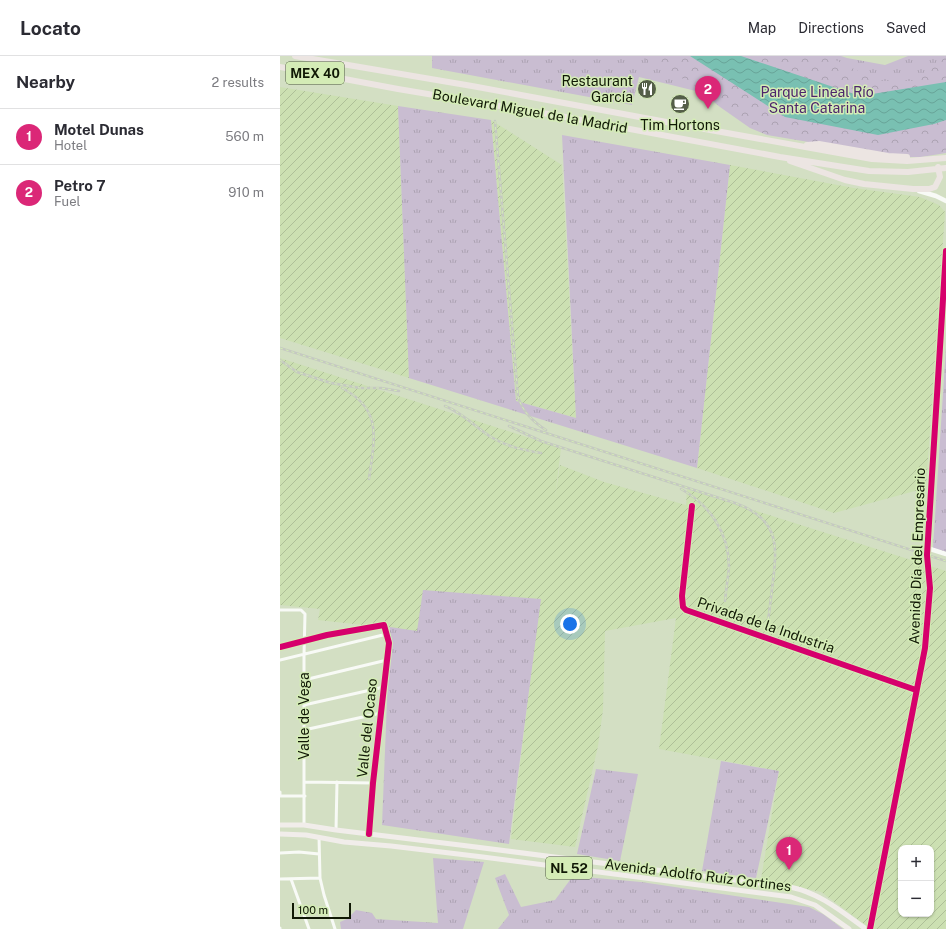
<!DOCTYPE html>
<meta charset="utf-8">
<style>
:root{--surface:#fff;--page:#f2f2f3;--text:#2b2b33;--muted:#7c7c81;--line:#e1e1e2;--accent:#db2777}
body{margin:0;font-family:"Public Sans",sans-serif;background:var(--page);color:var(--text)}
.controls{position:absolute;right:12px;bottom:12px;display:grid;overflow:hidden;border-radius:8px;box-shadow:0 1px 3px #0004}
.controls button{width:36px;height:36px;display:grid;place-items:center;padding:0;border:0;border-bottom:1px solid var(--line);background:var(--surface);color:var(--text);font:20px sans-serif}
.scale{position:absolute;left:12px;bottom:10px;width:59px;box-sizing:border-box;padding-left:4px;border:2px solid #101805;border-top:0;font-size:11px;line-height:14px;white-space:nowrap;color:#101805;-webkit-text-stroke:3px #d4ecb6;paint-order:stroke}
.you{position:absolute;left:290px;top:568px;width:14px;height:14px;margin:-10px;border:3px solid #fff;border-radius:50%;background:#1a73e8;box-shadow:0 0 0 6px #1a73e833}
.badge{display:grid;place-items:center;width:26px;height:26px;border-radius:50%;background:var(--accent);color:#fff;font-size:13px;font-weight:700}
.pin{position:absolute;translate:-50% -33px;filter:drop-shadow(0 1px 2px #0008)}
.pin::after{content:'';position:absolute;top:21px;width:14px;height:12px;background:inherit;clip-path:polygon(0 0,100% 0,50% 100%)}
.list{margin:0;padding:0;list-style:none}
h2{display:flex;justify-content:space-between;align-items:center;height:52px;margin:0;padding:0 16px;font-size:17px}
h2 small{font-size:13px;font-weight:400;color:var(--muted)}
.list li{display:grid;grid-template-columns:26px 1fr auto;gap:12px;align-items:center;box-sizing:border-box;height:56px;padding:0 16px;border-top:1px solid var(--line)}
.list b{display:block;font-size:15px;white-space:nowrap}
.list p{margin:0;font-size:13px;white-space:nowrap;color:var(--muted)}
.list em{font-size:13px;font-style:normal;color:var(--muted)}
.map{position:relative;flex:none;width:666px;height:873px;overflow:hidden}
header{display:flex;align-items:center;gap:24px;box-sizing:border-box;height:56px;padding:0 20px;background:var(--surface);border-bottom:1px solid var(--line)}
header strong{font-size:19px}
nav{display:flex;gap:22px;margin-inline-start:auto;font-size:14px}
main{display:flex}
aside{flex:1;background:var(--surface)}
.map>svg:first-child{display:block}
.industrial{fill:url(#industrial-furrows);fill-rule:evenodd}
.grass{fill:url(#grass-tufts)}
.park{fill:url(#park-crowns)}
.water{fill:url(#water-waves)}
.lines{fill:none;stroke-linecap:round;stroke-linejoin:round}
.street{stroke:#f8faf6;stroke-width:3}
.secondary{stroke:#f8faf6;stroke-width:4.5}
.primary{stroke:#f1edea;stroke-width:5}
.highway{stroke:#ece5e2;stroke-width:6}
.rail-casing{stroke:#c5c9c1;stroke-width:2.5}
.rail{stroke:#d4ecb6;stroke-width:1;stroke-dasharray:3;stroke-linecap:butt}
.cycleway-casing{stroke:#d4ecb6;stroke-width:8}
.cycleway{stroke:#d6006c;stroke-width:6}
.labels{text-anchor:middle;dominant-baseline:central;stroke-width:3;stroke-linejoin:round;paint-order:stroke}
.shield{fill:#d4ecb6;stroke:#4b583a;stroke-width:1}
.shield-label{font-size:13px;font-weight:bold;fill:#101805}
.poi-label{font-size:14px;fill:#101805;stroke:#d4ecb6;text-anchor:end}
.park-label{font-size:14px;fill:#4d246b;stroke:#d4ecb6}
.street-label{font-size:14px;fill:#101805;stroke:#d4ecb6}
</style>
<header>
<strong>Locato</strong>
<nav><a>Map</a><a>Directions</a><a>Saved</a></nav>
</header>
<main>
<aside>
<h2>Nearby<small>2 results</small></h2>
<ul class="list">
<li><span class="badge">1</span><div><b>Motel Dunas</b><p>Hotel</p></div><em>560 m</em></li>
<li><span class="badge">2</span><div><b>Petro 7</b><p>Fuel</p></div><em>910 m</em></li>
</ul>
</aside>
<div class="map">
<svg width="666" height="873" viewBox="0 0 666 873">
<defs>
<pattern id="industrial-furrows" width="10" height="10" patternUnits="userSpaceOnUse"><rect width="10" height="10" fill="#cce0b2"/><path d="M-1 1l2-2M0 10L10 0M9 11l2-2" fill="none" stroke="#aebf98"/></pattern>
<pattern id="grass-tufts" width="24" height="20" patternUnits="userSpaceOnUse"><rect width="24" height="20" fill="#c9bdd1"/><path d="M3 7l-1-3M5 7V3M7 7l1-3M15 17l-1-3M17 17v-4M19 17l1-3" fill="none" stroke="#aca2b2"/></pattern>
<pattern id="park-crowns" width="20" height="18" patternUnits="userSpaceOnUse"><rect width="20" height="18" fill="#c9bdd1"/><path d="M2 6a3 3 0 1 1 6 0M12 15a3 3 0 1 1 6 0" fill="none" stroke="#aca2b2"/></pattern>
<pattern id="water-waves" width="16" height="10" patternUnits="userSpaceOnUse"><rect width="16" height="10" fill="#79c0b2"/><path d="M0 5q4-4 8 0t8 0" fill="none" stroke="#68a498"/></pattern>
</defs>
<rect width="100%" height="100%" fill="#d3dfc3"/>
<path class="industrial" d="M0 31 118 50 129 322 0 282Z
M211 64 282 109 296 362 236 345Z
M450 109 574 132 640 141 659 149 665 156 646 432 554 457 417 412Z
M0 302 281 392 275 442 280 409 324 426 406 449 407 433 666 515V873H591L541 836 481 823 499 715 379 693 396 562 325 575 323 654 318 690 295 791 231 783 260 543 137 575 38 564 40 553 0 549ZM621 792H651V858H621Z"/>
<path class="grass" d="M152 0H405L436 40 359 21 352 49 152 12Z
M454 0H561L567 2 605 9 628 0H666V26L580 40Z
M118 50 211 64 236 345 296 362 282 79 450 109 417 412 129 322Z
M666 291V496L653 492Z
M143 534 261 543 229 788 102 769 110 571 137 575Z
M441 705 499 715 476 822 422 815Z
M316 713 358 718 340 805 297 798Z
M153 802 204 806 183 873H61L60 866 67 863 76 854 92 857 96 863 158 867Z
M225 818 241 851 275 844 293 820 361 826 529 851 543 858 563 873H218L229 859 215 822Z"/>
<path class="park" d="M357 0H547L599 25H633L654 11 666 0V97L641 101H618L487 79 470 72 440 51 415 30 385 12Z"/>
<path class="water" d="M410 0H461L580 40 666 26V64L654 68 598 79 505 61Z"/>
<g class="lines">
<path class="street" d="M412 450 402 540 403 551 406 554 636 634
M0 554H21L25 558 24 599V769
M0 591 47 579 104 569 109 587 93 727 89 778
M0 604 107 578
M24 624 107 604
M24 649 104 631
M24 674 101 657
M24 726 93 727
M0 736V740H25
M56 774 57 726
M39 781 40 822 44 839 55 873
M0 797 19 796 39 798
M0 823 40 822
M11 823 29 873
M0 872V873"/>
<path class="secondary" d="M639 135 656 140 666 145
M647 492 666 498
M590 873 645 592 650 532 647 499 666 195"/>
<path class="primary" d="M0 769H24L56 774 180 789 510 831C540 837 562 856 586 873
M0 778 26 779 64 786 111 790 203 801 511 841 535 849 569 873"/>
<path class="highway" d="M15 0 192 30 408 70 592 103 627 105 666 102
M0 11 118 33 280 60 500 101 589 115 628 116 666 112
M527 89 539 88 608 100 627 101
M510 105 565 124 584 128 633 133H649L655 131 660 121 658 111"/>
<g class="rail-casing">
<path id="rail" d="M215 65 238 341C243 356 253 366 266 374
M0 292 666 505
M0 304 17 316 51 327 80 332H101L119 335
M62 332C104 354 94 384 89 423
M165 350C183 357 195 371 211 381 227 391 244 394 261 397
M229 370 261 385 455 447C497 462 498 486 493 525 491 541 489 558 487 574
M401 433C430 449 449 477 449 511 448 522 446 534 445 545"/>
</g>
<use href="#rail" class="rail"/>
<g class="cycleway-casing">
<path id="cycleway" d="M412 450 402 540 403 551 406 554 636 634
M0 591 47 579 104 569 109 587 93 727 89 778
M590 873 645 592 650 532 647 499 666 195"/>
</g>
<use href="#cycleway" class="cycleway"/>
</g>
<defs>
<g id="restaurant-disc" transform="scale(1)"><circle r="9.5" fill="#545e48" stroke="#d4ecb6"/><path d="M-5-6h1v4h1v-4h1v4h1v-4h1v5L-1.5 .5V6h-2V.5L-5-1ZM5-6V6H3V1.5H1.5Q1.5-4 5-6Z" fill="#fff"/></g>
<g id="cafe-disc" transform="scale(1)"><circle r="9.5" fill="#545e48" stroke="#d4ecb6"/><path d="M-5.5-4.5H6V0H3Q3 3.5 0 3.5H-2.5Q-5.5 3.5-5.5 0ZM3-3.2v2h1.7v-2ZM-6 4.5H4V6H-6Z" fill="#fff"/></g>
</defs>
<g fill-rule="evenodd">
<use href="#restaurant-disc" x="367" y="33"/>
<use href="#cafe-disc" x="400" y="48"/>
</g>
<g class="labels">
<g class="shield">
<rect x="6" y="6" width="58" height="22" rx="3"/>
<rect x="266" y="801" width="46" height="22" rx="3"/>
</g>
<g class="shield-label">
<text x="35" y="17">MEX 40</text>
<text x="289" y="812">NL 52</text>
</g>
<g class="poi-label">
<text x="353" y="25">Restaurant<tspan x="353" dy="16">García</tspan></text>
<text x="400" y="69" text-anchor="middle">Tim Hortons</text>
</g>
<g class="park-label">
<text x="537" y="36">Parque Lineal Río<tspan x="537" dy="16">Santa Catarina</tspan></text>
</g>
<g class="street-label">
<text transform="translate(250 55) rotate(10)">Boulevard Miguel de la Madrid</text>
<text transform="translate(637 500) rotate(-88)">Avenida Día del Empresario</text>
<text transform="translate(486 569) rotate(19)">Privada de la Industria</text>
<text transform="translate(24 660) rotate(-90)">Valle de Vega</text>
<text transform="translate(87 672) rotate(-84)">Valle del Ocaso</text>
<text transform="translate(418 819) rotate(7)">Avenida Adolfo Ruíz Cortines</text>
</g>
</g>
</svg>
<div class="controls">
<button>+</button>
<button>−</button>
</div>
<div class="scale">100 m</div>
<div class="you"></div>
<div class="pin badge" style="left:509px;top:814px">1</div>
<div class="pin badge" style="left:428px;top:53px">2</div>
</div>
</main>
